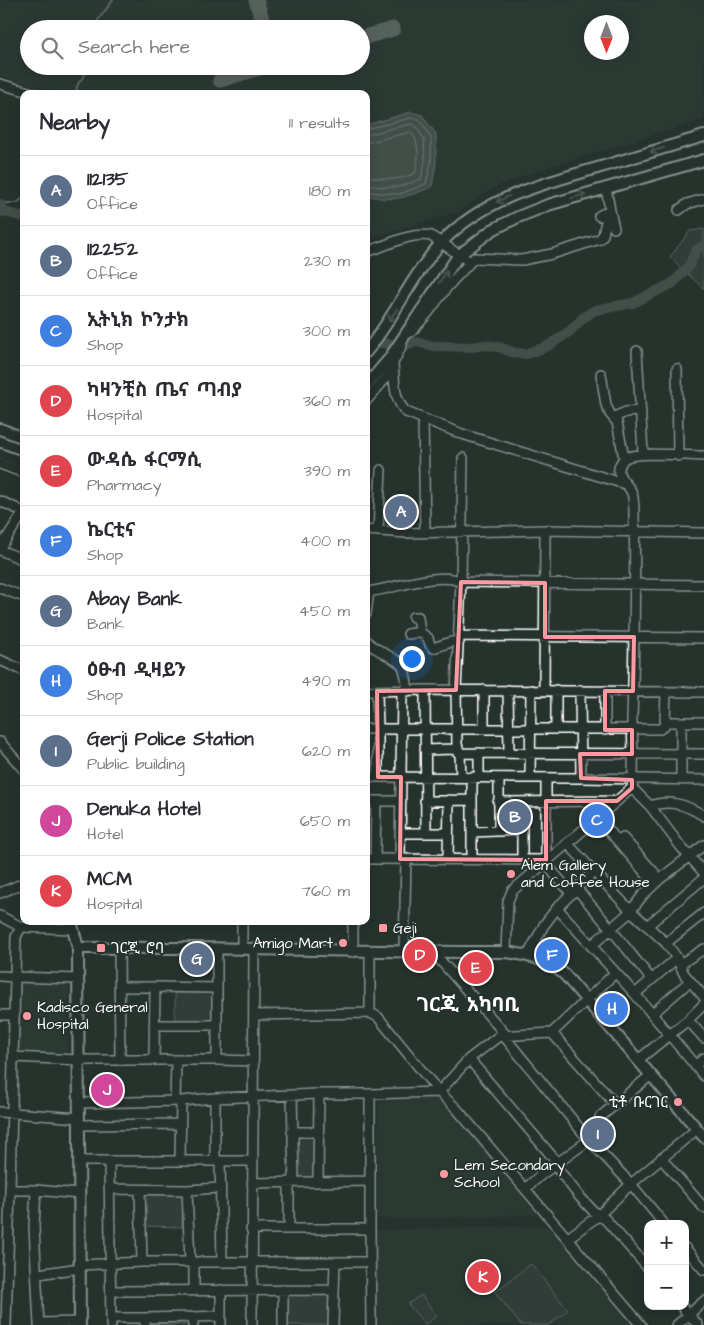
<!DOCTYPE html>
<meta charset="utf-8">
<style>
:root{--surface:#fff;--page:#f2f2f3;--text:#2b2b33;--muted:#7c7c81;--line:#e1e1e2;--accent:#8a5d65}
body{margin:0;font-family:"Architects Daughter","Noto Sans Ethiopic",sans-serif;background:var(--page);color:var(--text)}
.controls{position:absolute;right:15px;bottom:15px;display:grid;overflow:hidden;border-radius:10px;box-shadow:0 2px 12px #0003}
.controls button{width:45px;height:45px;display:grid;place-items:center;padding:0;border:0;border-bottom:1px solid var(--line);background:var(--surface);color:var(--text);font:25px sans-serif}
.compass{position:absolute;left:584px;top:15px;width:45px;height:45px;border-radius:50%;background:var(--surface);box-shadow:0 2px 12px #0003;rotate:180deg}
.you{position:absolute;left:411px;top:658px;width:18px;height:18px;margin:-12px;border:4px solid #fff;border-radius:50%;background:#1a73e8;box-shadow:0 0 0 8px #1a73e833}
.badge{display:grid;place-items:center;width:32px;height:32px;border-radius:50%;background:var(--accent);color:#fff;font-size:16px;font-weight:700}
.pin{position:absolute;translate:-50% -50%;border:2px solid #fff;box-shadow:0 1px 5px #0006}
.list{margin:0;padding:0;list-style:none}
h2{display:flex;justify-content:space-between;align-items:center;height:65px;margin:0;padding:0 20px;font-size:21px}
h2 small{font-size:16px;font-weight:400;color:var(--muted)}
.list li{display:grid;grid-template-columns:32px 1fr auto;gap:15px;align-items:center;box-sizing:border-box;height:70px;padding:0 20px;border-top:1px solid var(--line)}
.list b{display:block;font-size:19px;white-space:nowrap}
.list p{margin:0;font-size:16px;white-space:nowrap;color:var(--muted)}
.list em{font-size:16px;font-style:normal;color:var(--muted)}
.icon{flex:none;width:28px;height:28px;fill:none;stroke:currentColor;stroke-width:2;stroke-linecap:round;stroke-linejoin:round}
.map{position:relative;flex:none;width:704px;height:1325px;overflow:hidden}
.search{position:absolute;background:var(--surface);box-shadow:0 2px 12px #0003;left:20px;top:20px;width:350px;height:55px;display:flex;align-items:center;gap:12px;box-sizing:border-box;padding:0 18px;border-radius:28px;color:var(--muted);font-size:19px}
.panel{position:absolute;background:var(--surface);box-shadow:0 2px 12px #0003;left:20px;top:90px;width:350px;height:835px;border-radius:10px}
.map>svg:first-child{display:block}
.built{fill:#333f3a;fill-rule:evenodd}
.green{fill:#3e4944;stroke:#9ea4a2}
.water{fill:#67706c;stroke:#a4a9a7}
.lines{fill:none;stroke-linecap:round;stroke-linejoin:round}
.shore{stroke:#c2c6c4;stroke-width:1}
.stream{stroke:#a4a9a7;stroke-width:2}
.river{stroke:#67706c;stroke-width:10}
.taxiway{stroke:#929996;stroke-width:15}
.minor-casing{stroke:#fff;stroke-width:12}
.major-casing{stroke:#fff;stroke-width:14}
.minor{stroke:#26332d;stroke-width:9}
.major{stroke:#26332d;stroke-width:10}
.oneway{stroke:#727a76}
.marked{fill:none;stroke:#ff9aa2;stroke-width:4;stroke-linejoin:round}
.poi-dot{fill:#ff9aa2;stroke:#26332d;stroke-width:2}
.labels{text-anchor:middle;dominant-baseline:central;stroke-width:4;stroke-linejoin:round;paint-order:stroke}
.poi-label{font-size:15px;fill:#fff;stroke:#26332d;text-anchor:start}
.district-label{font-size:20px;font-weight:bold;fill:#fff;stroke:#26332d}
</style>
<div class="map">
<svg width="704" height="1325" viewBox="0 0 704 1325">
<rect width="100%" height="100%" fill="#26332d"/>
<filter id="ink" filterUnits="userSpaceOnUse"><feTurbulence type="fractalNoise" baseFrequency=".02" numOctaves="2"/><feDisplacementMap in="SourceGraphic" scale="10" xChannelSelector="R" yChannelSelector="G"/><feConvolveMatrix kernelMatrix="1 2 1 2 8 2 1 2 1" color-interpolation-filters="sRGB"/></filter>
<g filter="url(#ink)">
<path class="built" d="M0 0H704V119L545 168 497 186 457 212 366 239V94H66L0 76ZM592 22H622V52H592ZM29 29H361V66H29Z
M16 980 69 981 67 1056 15 1055Z
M437 1095 538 1215 377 1219 378 1103Z
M548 1226 632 1325H376L374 1230Z"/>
<path class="green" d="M704 229V289L670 257 690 231Z
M175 993H212V1023H175Z
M314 1133 315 1180 294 1181 293 1134Z
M143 1193 183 1194 182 1227 142 1226Z
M531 1264 568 1310 549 1325H521L495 1292Z
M286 1293H329V1325H286Z
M421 1295 437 1316 425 1324 408 1304Z
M143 1321 188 1322V1325H143Z"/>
<path class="water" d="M411 112 422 115 436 134V163L432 187C406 197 395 203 366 195V125Z"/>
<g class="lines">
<path class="shore" d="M366 129 411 118 419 119 431 137V162L426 184 400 194 379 193 366 191
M366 135 411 124 415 125 424 139 425 162 421 179 399 187H380L366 184
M366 143 411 132C420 143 419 160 415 173 392 183 389 178 366 177"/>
<path class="stream" d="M97 29 98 20 113 0
M75 94 78 84 91 66
M0 203H17L24 197"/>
<path class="river" d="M0 204 4 212 24 217
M366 343 369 341 401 346 417 342 434 346 472 347 484 345 499 347 515 353 526 354 548 346 570 331 583 318 595 310 633 303 673 283 689 266 696 250 704 245"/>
<path class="taxiway" d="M256 0 265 29
M361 38 393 29
M220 80 266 66"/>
<g class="minor-casing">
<path id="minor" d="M0 84 36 94
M679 210 687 204 704 199
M610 211 614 228
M599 216 610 210 606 188
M366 252C387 246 408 232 431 236L470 262
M411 332 428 313 448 286 474 258 522 260 552 254 600 239 603 235 608 212
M637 351 643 453
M393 364C395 381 393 399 406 412L462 434 625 484
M677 369 678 456
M601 374 606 405 610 414 617 422 624 458
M366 401 385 379 402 345
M614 417 626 412 641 411
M423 420 425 531
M0 464 24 473
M0 501 24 512
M366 530 406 533 547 530 704 533
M378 531 381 470
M0 548 24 512
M0 550 24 560
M0 588 24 597
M366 592C391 590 440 570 461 582L704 585
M366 614 369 592
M413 617H418L420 632
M408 634 420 632 428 638 430 645 433 648 451 642H459
M459 636 704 638
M366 640C375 652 398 657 403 667 406 674 407 683 408 691
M0 660 24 671
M403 666 405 660 417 656
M425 690 426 833
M484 690V728
M508 690 509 753
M544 690 545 535
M556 690V729
M580 690 581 778
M366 691 425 690 704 692
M377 691 378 729H660L664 726 665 722 666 692
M665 722H704
M681 722V780
M366 729H378V777
M605 730V691
M0 742 24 770
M425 750 454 749 459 753 704 754
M479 753V777
M366 777 581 778 704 780
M461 777 460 755 457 744 456 690 461 582 463 458
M472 777V859
M499 778V831
M530 778 531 690
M632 788 650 806 681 847 704 873
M366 801H401
M425 801 472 800
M498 802 617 801
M522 802V859
M650 806C670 799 687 805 704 816
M597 817 655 884
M472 832 522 830
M400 833H447
M623 838 660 879
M567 843 630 910 666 943 677 958 684 974 704 997
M366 859 546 860V778
M375 859 376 801
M400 859 402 691
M448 859 449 800
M545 863 571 893
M576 888 611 929 651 979
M0 893 24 883
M557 908 635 994 704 1076
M0 916 21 927 73 929
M647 926 704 878
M666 943 704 913
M591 946 629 913 643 895 660 879 704 845
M119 947 120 1060
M217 948V1060L253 1061
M242 949V921
M370 951V1013L378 1017 439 1092 456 1108 641 1325
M353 952V921
M404 952 406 859
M433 952 506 1035
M506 952 508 901 512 891 632 788C635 767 632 742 632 720 634 652 636 583 634 515 634 508 634 499 632 493 628 483 611 475 623 460 631 450 689 456 704 456
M528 955 544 925 557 908 594 871
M680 964 704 949
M0 976 15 977 16 937 21 927
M120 987H155L154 1059
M155 987 216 988
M635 994 677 958
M652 1014 690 981
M0 1015H13
M254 1015 370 1013
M688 1020 704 1038
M154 1025H216
M552 1033 615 1104
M503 1035 589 1140 631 1184 664 1224
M13 1057 78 1060H217
M469 1059 556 1161 557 1168 579 1196 598 1216 605 1219 648 1268
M638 1060 688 1020 704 1004
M695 1066 704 1058
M370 1094 439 1092 469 1059 499 1036 552 1033 615 973
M292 1095 294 1182
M175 1101 176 1060
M78 1103 181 1101 215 1098
M0 1112 79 1118
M600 1117 651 1075
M79 1125 180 1124
M292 1132H318
M661 1158 704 1208
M180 1160 181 1101
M215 1160V1098L319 1094H370V1229
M79 1161H253
M109 1161 111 1325
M220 1161 222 1262
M318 1182 319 1094
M252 1183 370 1181
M110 1189 187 1190 219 1188
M525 1189 541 1175 589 1140
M10 1190 15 977 77 979
M36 1190 34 1227 39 1325
M140 1190 142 1262
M187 1190 190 1263
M251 1229H370L371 1325
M289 1229V1182
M568 1238 598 1216 631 1184 697 1129
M685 1248 704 1270
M80 1265 142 1262H370
M38 1274 80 1268
M194 1290V1263
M283 1290V1325
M112 1291 334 1290
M681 1306 698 1325
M193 1317 221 1316
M111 1318H145
M39 1323 80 1322
M6 1325 10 1190H36L79 1194
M145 1325V1318L193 1317V1325
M221 1325V1290
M252 1325 254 949
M333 1325 335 1262
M677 1325 704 1301"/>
</g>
<g class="major-casing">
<path id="major" d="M366 352C394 318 412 275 442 242 483 199 539 185 594 169 631 158 667 147 704 136
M366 386 389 359 458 256 492 230 518 217 548 205 704 160
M0 429 24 438
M0 454 24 463
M71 921 78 948 80 1325
M78 948C220 946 363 953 506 952 528 955 546 959 564 974L704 1137"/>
</g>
<use href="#minor" class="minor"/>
<use href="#major" class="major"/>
</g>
<defs><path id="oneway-shaft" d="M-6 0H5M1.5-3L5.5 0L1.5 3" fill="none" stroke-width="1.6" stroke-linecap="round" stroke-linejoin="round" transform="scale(1.25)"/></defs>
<g class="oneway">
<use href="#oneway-shaft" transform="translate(657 150) rotate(163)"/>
<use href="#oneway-shaft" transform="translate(579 196) rotate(-16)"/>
<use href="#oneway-shaft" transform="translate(503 199) rotate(154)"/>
<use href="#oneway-shaft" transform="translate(443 277) rotate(-55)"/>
<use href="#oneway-shaft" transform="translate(393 315) rotate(122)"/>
</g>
</g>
<path d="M0 0H704V1325H0ZM461 582 545 583V637H634L633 691H605V730H632V754H580L581 778 632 780V788L617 801H546V860L400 859 401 777H378L377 691 456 690Z" fill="#26332d" fill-opacity=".55" fill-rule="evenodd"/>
<path class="marked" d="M461 582 545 583V637H634L633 691H605V730H632V754H580L581 778 632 780V788L617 801H546V860L400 859 401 777H378L377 691 456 690Z"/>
<g class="poi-dot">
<circle cx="511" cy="874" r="5"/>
<rect x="378" y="923" width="10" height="10" rx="2.5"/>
<circle cx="343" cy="943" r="5"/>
<rect x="96" y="943" width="10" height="10" rx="2.5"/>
<circle cx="27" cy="1016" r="5"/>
<circle cx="678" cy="1102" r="5"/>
<circle cx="444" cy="1174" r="5"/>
</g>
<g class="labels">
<g class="poi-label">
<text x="521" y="865">Alem Gallery<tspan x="521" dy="17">and Coffee House</tspan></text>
<text x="393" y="928">Geji</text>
<text x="333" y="943" text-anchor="end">Amigo Mart</text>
<text x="111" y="948">ገርጂ ሮባ</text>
<text x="37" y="1007">Kadisco General<tspan x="37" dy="17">Hospital</tspan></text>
<text x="668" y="1102" text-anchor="end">ቲቶ ቡርገር</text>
<text x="454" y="1165">Lem Secondary<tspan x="454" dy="17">School</tspan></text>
</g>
<g class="district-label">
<text x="468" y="1005">ገርጂ አካባቢ</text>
</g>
</g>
</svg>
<div class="controls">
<button>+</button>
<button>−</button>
</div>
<svg class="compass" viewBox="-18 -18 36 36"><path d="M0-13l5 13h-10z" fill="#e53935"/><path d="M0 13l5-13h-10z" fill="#7c7c81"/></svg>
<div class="you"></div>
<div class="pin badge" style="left:401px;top:512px;background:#5c6f8a">A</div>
<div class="pin badge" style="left:515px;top:817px;background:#5c6f8a">B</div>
<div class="pin badge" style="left:597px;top:820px;background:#3f7fe0">C</div>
<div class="pin badge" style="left:420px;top:955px;background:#e0444e">D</div>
<div class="pin badge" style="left:476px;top:968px;background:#e0444e">E</div>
<div class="pin badge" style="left:552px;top:955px;background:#3f7fe0">F</div>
<div class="pin badge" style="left:197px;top:959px;background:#5c6f8a">G</div>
<div class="pin badge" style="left:612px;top:1009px;background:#3f7fe0">H</div>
<div class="pin badge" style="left:598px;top:1134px;background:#5c6f8a">I</div>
<div class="pin badge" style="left:107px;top:1090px;background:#d1479c">J</div>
<div class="pin badge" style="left:483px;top:1277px;background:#e0444e">K</div>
<div class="search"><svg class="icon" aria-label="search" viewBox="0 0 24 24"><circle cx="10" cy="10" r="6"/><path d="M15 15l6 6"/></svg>Search here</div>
<section class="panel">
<h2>Nearby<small>11 results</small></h2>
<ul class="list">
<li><span class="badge" style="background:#5c6f8a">A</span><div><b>112135</b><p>Office</p></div><em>180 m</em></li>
<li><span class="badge" style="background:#5c6f8a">B</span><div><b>112252</b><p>Office</p></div><em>230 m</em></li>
<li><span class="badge" style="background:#3f7fe0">C</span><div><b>ኢትኒክ ኮንታክ</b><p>Shop</p></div><em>300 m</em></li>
<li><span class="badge" style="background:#e0444e">D</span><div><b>ካዛንቺስ ጤና ጣብያ</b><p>Hospital</p></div><em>360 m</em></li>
<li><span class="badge" style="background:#e0444e">E</span><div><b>ውዳሴ ፋርማሲ</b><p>Pharmacy</p></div><em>390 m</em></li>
<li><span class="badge" style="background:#3f7fe0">F</span><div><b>ኬርቲና</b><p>Shop</p></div><em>400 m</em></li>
<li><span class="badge" style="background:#5c6f8a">G</span><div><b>Abay Bank</b><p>Bank</p></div><em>450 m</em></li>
<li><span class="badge" style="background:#3f7fe0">H</span><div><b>ዕፁብ ዲዛይን</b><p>Shop</p></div><em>490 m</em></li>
<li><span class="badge" style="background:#5c6f8a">I</span><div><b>Gerji Police Station</b><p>Public building</p></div><em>620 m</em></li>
<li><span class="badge" style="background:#d1479c">J</span><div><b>Denuka Hotel</b><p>Hotel</p></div><em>650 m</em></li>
<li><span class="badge" style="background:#e0444e">K</span><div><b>MCM</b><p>Hospital</p></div><em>760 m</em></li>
</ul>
</section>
</div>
